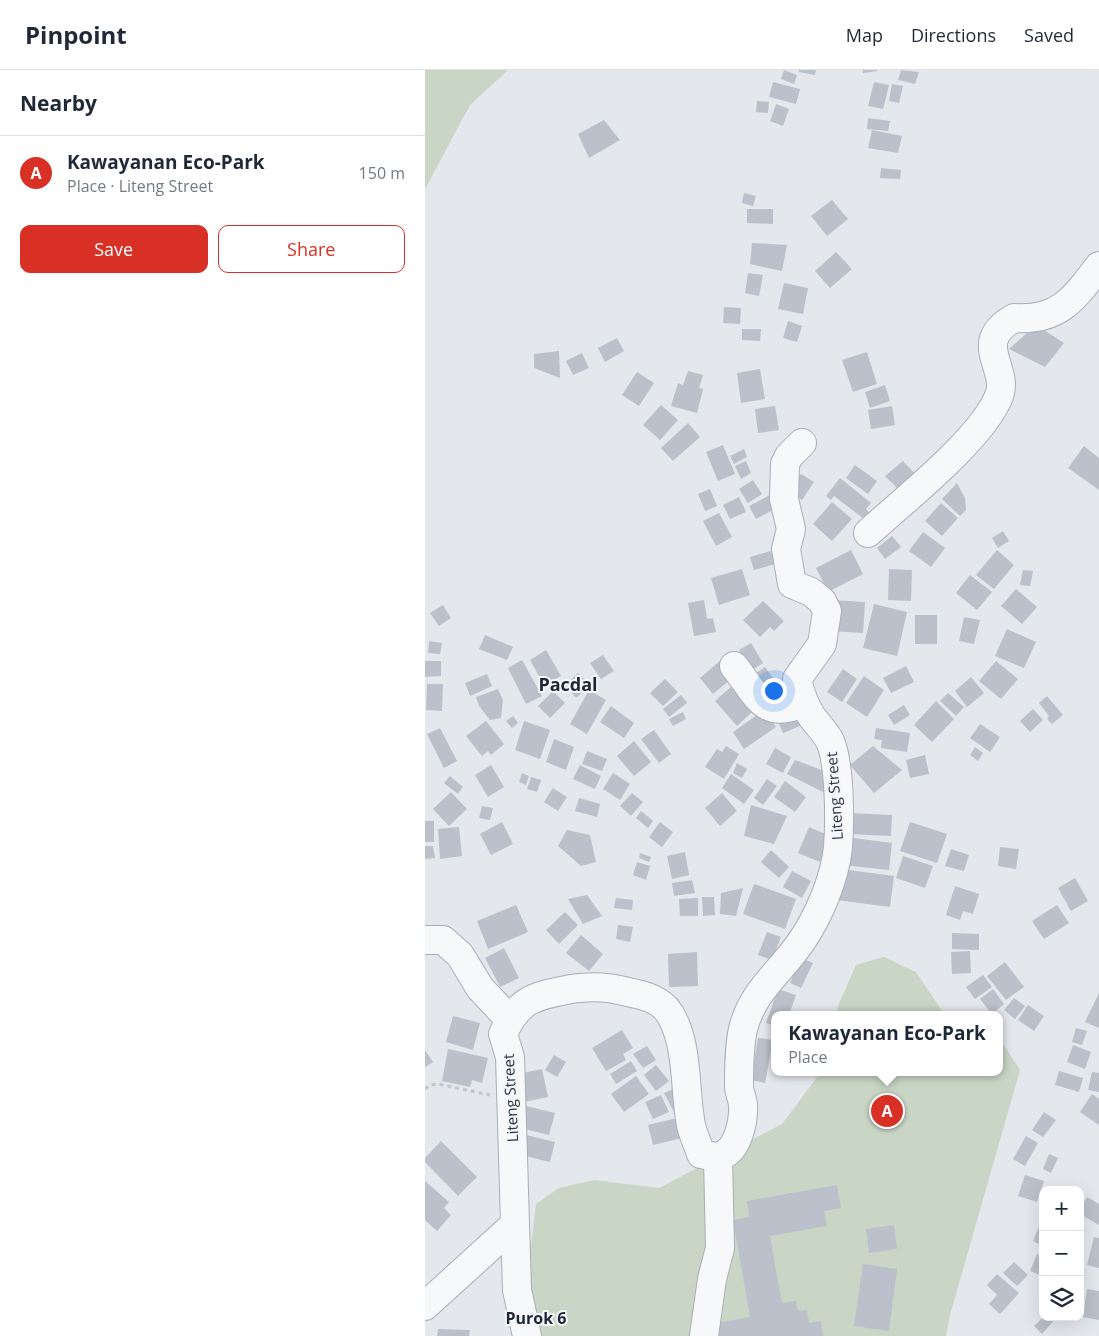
<!DOCTYPE html>
<meta charset="utf-8">
<style>
:root{--surface:#fff;--page:#f6f6f7;--text:#1f2937;--muted:#747a83;--line:#e0e1e3;--accent:#d93025}
body{margin:0;font-family:"Open Sans",sans-serif;background:var(--page);color:var(--text)}
.controls{position:absolute;right:15px;bottom:15px;display:grid;overflow:hidden;border-radius:10px;box-shadow:0 5px 20px #0002}
.controls button{width:45px;height:45px;display:grid;place-items:center;padding:0;border:0;border-bottom:1px solid var(--line);background:var(--surface);color:var(--text);font:25px sans-serif}
.you{position:absolute;left:348px;top:620px;width:18px;height:18px;margin:-12px;border:4px solid #fff;border-radius:50%;background:#1a73e8;box-shadow:0 0 0 8px #1a73e833}
.badge{display:grid;place-items:center;width:32px;height:32px;border-radius:50%;background:var(--accent);color:#fff;font-size:16px;font-weight:700}
.pin{position:absolute;translate:-50% -50%;border:2px solid #fff;box-shadow:0 1px 5px #0006}
.popup{position:absolute;left:346px;top:941px;width:232px;height:65px;box-sizing:border-box;display:grid;place-content:center;border-radius:10px;background:var(--surface);filter:drop-shadow(0 1px 4px #0005);font-size:16px;white-space:nowrap;color:var(--muted)}
.popup b{font-size:19px;color:var(--text)}
.popup::after{content:'';position:absolute;left:50%;top:100%;margin-left:-10px;border:10px solid transparent;border-top-color:var(--surface)}
.list{margin:0;padding:0;list-style:none}
h2{display:flex;justify-content:space-between;align-items:center;height:65px;margin:0;padding:0 20px;font-size:21px}
h2 small{font-size:16px;font-weight:400;color:var(--muted)}
.list li{display:grid;grid-template-columns:32px 1fr auto;gap:15px;align-items:center;box-sizing:border-box;height:75px;padding:0 20px;border-top:1px solid var(--line)}
.list b{display:block;font-size:19px;white-space:nowrap}
.list p{margin:0;font-size:16px;white-space:nowrap;color:var(--muted)}
.list em{font-size:16px;font-style:normal;color:var(--muted)}
.actions{display:flex;gap:10px;padding:15px 20px}
.actions a{flex:1;padding:11px 0;border:1px solid var(--accent);border-radius:10px;text-align:center;font-size:18px;color:var(--accent)}
.actions .main{background:var(--accent);color:#fff}
.icon{flex:none;width:28px;height:28px;fill:none;stroke:currentColor;stroke-width:2;stroke-linecap:round;stroke-linejoin:round}
.map{position:relative;flex:none;width:674px;height:1266px;overflow:hidden}
header{display:flex;align-items:center;gap:30px;box-sizing:border-box;height:70px;padding:0 25px;background:var(--surface);border-bottom:1px solid var(--line)}
header strong{font-size:24px}
nav{display:flex;gap:28px;margin-inline-start:auto;font-size:18px}
main{display:flex}
aside{flex:1;background:var(--surface)}
.map>svg:first-child{display:block}
.green{fill:#c9d6c5}
.building{fill:#bbc0ca}
.lines{fill:none;stroke-linecap:round;stroke-linejoin:round}
.minor-casing{stroke:#a9aeb7;stroke-width:30}
.path{stroke:#c2c5cb;stroke-width:3;stroke-dasharray:4 4;stroke-linecap:butt}
.minor{stroke:#f7f8fa;stroke-width:28}
.labels{text-anchor:middle;dominant-baseline:central;stroke-width:4;stroke-linejoin:round;paint-order:stroke}
.street-label{font-size:15px;fill:#2b3445;stroke:#f4f6f9}
.neighbourhood-label{font-size:16px;font-weight:bold;fill:#1d2536;stroke:#f4f6f9}
.quarter-label{font-size:18px;font-weight:bold;fill:#1d2536;stroke:#f4f6f9}
</style>
<header>
<strong>Pinpoint</strong>
<nav><a>Map</a><a>Directions</a><a>Saved</a></nav>
</header>
<main>
<aside>
<h2>Nearby<small></small></h2>
<ul class="list">
<li><span class="badge">A</span><div><b>Kawayanan Eco-Park</b><p>Place · Liteng Street</p></div><em>150 m</em></li>
</ul>
<div class="actions"><a class="main">Save</a><a>Share</a></div>
</aside>
<div class="map">
<svg width="674" height="1266" viewBox="0 0 674 1266">
<rect width="100%" height="100%" fill="#e4e7ec"/>
<path class="green" d="M0 0H83L45 35 0 119Z
M459 887 491 902 520 945H412L413 936 431 895Z
M575 969 595 1000 525 1245 521 1266H111L101 1215 111 1134 134 1118 169 1110 234 1118 357 1054 396 1002H574Z"/>
<path class="building" d="M359 0 372 5 369 14 356 9Z
M374 0H391L390 5 374 2Z
M438 0H452V1L438 3Z
M476 0 494 2 490 14 473 10Z
M348 12 375 19 371 34 344 27Z
M449 12 464 15 458 39 443 36Z
M467 14 478 16 474 33 464 31Z
M332 31 344 32 343 43 331 42Z
M351 34 364 39 358 56 345 51Z
M443 48 465 51 463 61 442 59Z
M179 50 195 70 164 88 153 64Z
M447 60 477 66 473 83 443 78Z
M456 98 476 100 475 109 455 108Z
M319 123 331 126 328 136 317 133Z
M407 130 423 149 402 166 386 146Z
M322 139H348V154L322 153Z
M327 173 362 175 357 201 325 194Z
M411 182 427 199 405 218 390 201Z
M323 203 338 205 334 226 320 223Z
M359 213 383 218 378 244 353 239Z
M299 237 316 238 315 254 298 253Z
M363 251 377 256 372 272 358 268Z
M611 255 639 273 620 297 584 279Z
M317 259H336L335 271 317 270Z
M192 268 199 281 180 292 173 278Z
M134 281 135 308 109 298V284Z
M442 282 452 314 428 322 417 290Z
M157 283 164 298 148 305 141 291Z
M335 299 340 329 316 333 312 303Z
M263 301 278 305 274 318 278 319 272 343 246 336 253 313 258 315Z
M212 302 229 313 214 336 197 325Z
M460 315 465 331 445 338 440 322Z
M236 335 253 350 235 370 218 355Z
M350 336 354 360 333 363 330 339Z
M467 336 470 355 446 359 443 340Z
M263 353 275 367 248 391 236 378Z
M298 375 310 404 293 411 281 382Z
M659 376 674 388V420L643 398Z
M319 379 322 387 309 394 305 386Z
M321 391 326 403 316 409 310 396Z
M478 391 491 405 474 420 460 406Z
M430 395 452 411 443 424 421 408Z
M376 404 389 412 377 430 364 422Z
M415 408 446 433 441 439 444 442 439 449 409 426 406 430 401 426Z
M328 410 337 424 323 433 314 419Z
M532 413 540 428 541 440 535 446 517 429Z
M285 419 292 436 280 441 273 424Z
M345 425 352 438 331 449 324 436Z
M314 427 321 442 305 449 298 435Z
M407 432 427 449 407 471 388 454Z
M516 433 533 448 517 466 500 451Z
M294 443 307 467 291 476 278 451Z
M578 461 584 471 573 478 567 468Z
M498 462 520 478 506 497 484 481Z
M467 466 476 477 460 489 452 478Z
M426 480 438 504 403 522 391 498Z
M572 480 589 495 569 519 551 505Z
M346 481 350 494 329 500 325 487Z
M317 499 325 525 294 535 286 508Z
M464 499 487 500 486 531 463 530Z
M598 500 608 501 605 516 595 515Z
M545 505 567 522 552 540 531 523Z
M591 519 612 537 597 554 576 536Z
M279 530 282 549 288 548 291 562 269 566 263 533Z
M407 530 440 532 438 563 405 561Z
M338 531 359 551 349 561 345 557 335 567 318 550Z
M449 534 482 542 472 586 438 578Z
M18 535 26 548 14 556 5 543Z
M490 545H512V574H490Z
M539 547 555 550 549 574 534 571Z
M582 559 611 572 599 598 570 586Z
M60 565 88 577 82 590 54 579Z
M4 571 17 573 15 584 3 583Z
M326 573 338 593 327 600 314 580Z
M121 580 136 606 119 615 105 590Z
M178 585 189 601 176 609 165 593Z
M297 589 311 605 288 624 275 608Z
M97 590 117 626 101 634 83 598Z
M0 591H16V606L0 607Z
M571 591 593 609 576 629 554 611Z
M481 596 489 612 466 623 458 608Z
M340 597 359 623 343 634 324 608Z
M418 599 432 609 417 632 402 622Z
M153 603 165 615 151 628 140 615Z
M62 604 67 616 45 626 40 613Z
M439 606 459 620 442 647 421 633Z
M546 607 559 623 542 637 530 621Z
M240 609 253 622 238 636 225 623Z
M315 609 337 633 312 656 290 631Z
M2 614H18L17 641 1 640Z
M73 619 78 630 76 648 65 650 54 636 51 627Z
M164 620 181 630 162 664 145 654Z
M128 621 140 633 125 648 113 636Z
M523 623 539 637 531 646 515 631Z
M256 625 262 633 244 647 238 639Z
M622 626 638 645 627 654 622 649 624 646 614 633Z
M511 631 529 649 507 672 489 655Z
M479 635 485 645 469 655 463 645Z
M186 636 209 653 199 668 175 652Z
M608 639 618 650 605 662 595 651Z
M339 640 351 657 319 679 308 662Z
M370 641 377 655 358 663 352 649Z
M258 642 261 649 248 656 244 649Z
M88 646 93 653 87 658 81 651Z
M61 651 79 674 66 685 63 681 57 686 41 666Z
M99 651 125 660 115 689 90 680Z
M555 654 575 667 565 682 545 668Z
M15 658 32 691 19 698 2 664Z
M451 658 485 663 482 682 456 678 457 670 449 669Z
M229 660 246 684 234 693 216 669Z
M129 669 149 677 141 700 121 692Z
M209 671 226 692 209 706 192 686Z
M301 676 314 684 299 709 280 697 292 679 297 682Z
M448 676 477 700 449 723 425 695Z
M550 677 558 683 553 691 545 685Z
M350 678 366 687 358 703 341 694Z
M162 681 182 689 177 701 157 694Z
M500 685 504 704 485 708 481 690Z
M370 690 402 702 404 725 362 704Z
M312 693 322 699 317 708 308 703Z
M66 695 79 717 63 727 50 705Z
M155 695 176 706 170 719 148 709Z
M97 703 104 706 101 715 94 712Z
M188 703 205 714 195 730 178 719Z
M306 704 329 720 319 734 297 718Z
M25 706 38 717 33 724 19 713Z
M106 707 116 710 112 722 102 719Z
M342 709 352 716 338 735 329 728Z
M360 711 381 727 370 742 349 727Z
M128 718 142 727 133 741 119 732Z
M26 722 42 739 24 756 8 739Z
M207 723 218 732 206 746 195 736Z
M297 723 312 741 295 756 280 738Z
M154 728 175 734 172 747 150 741Z
M326 735 362 746 349 774 319 766Z
M57 736 68 738 65 750 54 748Z
M216 741 228 751 223 758 211 748Z
M424 743 467 745 466 766 423 764Z
M0 751H9V772H0Z
M77 752 88 774 66 785 55 764Z
M235 752 248 762 237 777 224 767Z
M485 752 522 764 512 793 475 781Z
M34 757 37 786 15 789 13 759Z
M384 757 405 766 395 792 373 783Z
M142 760 165 765 171 792 156 796 133 776Z
M421 767 467 773 464 800 418 795Z
M0 776H8L10 788 0 789Z
M575 777 594 779 591 799 573 796Z
M526 779 544 785 539 801 520 796Z
M346 780 364 797 354 808 336 792Z
M260 782 264 805 247 809 242 786Z
M215 783 226 787 224 792 214 788Z
M478 786 508 796 500 818 471 808Z
M212 792 225 796 221 810 208 805Z
M416 799 469 806 465 837 412 830Z
M367 801 386 811 377 828 358 817Z
M650 808 663 831 646 841 633 818Z
M267 810 270 823 249 826 247 813Z
M329 814 371 829 360 859 318 844Z
M530 816 554 824 548 844 538 841 535 850 521 845Z
M318 818 311 846 295 844 296 823Z
M162 825 177 846 158 854 143 829Z
M277 827H289L290 845 278 846Z
M191 828 208 830 207 840 189 838Z
M273 828V846H255L254 829Z
M91 835 103 862 63 879 52 851Z
M632 835 644 853 619 869 607 851Z
M140 842 153 855 134 874 121 860Z
M193 855 208 857 205 872 191 869Z
M342 862 356 867 347 890 333 885Z
M527 863 554 864V880L527 879Z
M156 865 178 884 164 901 141 883Z
M79 878 94 908 75 917 60 888Z
M545 881 546 903 527 904 526 882Z
M272 882 273 916 244 917 243 884Z
M376 888 388 893 376 918 365 913Z
M580 892 599 917 581 930 562 906Z
M558 905 567 917 550 929 541 917Z
M353 919 371 925 364 945H350V956L341 953Z
M568 919 579 934 567 944 555 929Z
M674 923V958L660 952Z
M589 928 600 936 590 949 579 940Z
M603 935 619 946 609 961 593 950Z
M28 946 55 953 48 980 21 972Z
M651 958 662 961 657 975 647 972Z
M197 960 208 978 198 984 201 990 181 1001 167 978Z
M333 968 348 970 340 1013 326 1010Z
M648 975 666 982 660 999 642 992Z
M222 976 231 990 218 998 208 984Z
M23 979 63 988 57 1013 47 1010 45 1017 17 1011Z
M0 980 8 992 0 997Z
M129 985 141 992 132 1007 120 1000Z
M206 991 212 1001 191 1014 185 1004Z
M231 995 244 1011 231 1021 219 1005Z
M117 999 123 1027 98 1032 93 1004Z
M634 1001 658 1008 654 1022 630 1015Z
M667 1002 674 1003V1022L663 1020Z
M211 1006 224 1024 199 1042 186 1024Z
M250 1018 261 1039 250 1044 239 1023Z
M667 1024 674 1029V1055L655 1042Z
M236 1025 244 1042 228 1049 220 1032Z
M97 1035 130 1043 124 1065 92 1057Z
M619 1042 631 1050 618 1067 607 1060Z
M252 1048 257 1068 228 1075 223 1055Z
M97 1064 130 1072 125 1092 92 1084Z
M601 1066 613 1073 600 1096 588 1089Z
M16 1071 52 1107 33 1126 0 1092V1088Z
M624 1084 633 1088 626 1103 618 1099Z
M600 1105 619 1111 612 1132 593 1126Z
M0 1111 24 1132 19 1138 26 1145 12 1161 0 1150Z
M412 1115 416 1138 399 1141 402 1156 345 1166 357 1233 371 1231 373 1241 382 1240 384 1253 396 1251 398 1266H288L286 1254 325 1247 308 1150 324 1147 322 1131Z
M662 1127 674 1134V1155L655 1144V1139Z
M616 1152 618 1153V1176L608 1171Z
M469 1155 472 1179 444 1183 441 1159Z
M669 1167 674 1168V1198L662 1195Z
M612 1184 618 1187V1206L605 1201Z
M589 1192 603 1205 592 1216 578 1203Z
M438 1194 472 1199 464 1261 429 1256Z
M572 1204 594 1223 575 1244 564 1234 572 1225 562 1215Z
M662 1219 674 1221V1250L658 1247Z
M618 1247H632L617 1264 609 1256Z
M13 1259 45 1260 44 1266H12Z"/>
<g class="lines">
<g class="minor-casing">
<path id="minor" d="M443 463C479 430 557 369 574 326 585 298 545 273 589 248 634 251 649 229 674 196
M309 596C332 625 339 652 379 632
M0 870H18L35 885 55 918 85 950
M0 1236 89 1155
M102 1266 92 1220 85 987 78 964C94 928 110 926 146 919 164 916 185 917 203 922 218 925 236 929 245 944 264 976 259 1019 266 1055 268 1065 273 1074 276 1084 282 1085 290 1088 295 1086 313 1081 319 1051 318 1034 317 1028 314 1022 314 1016 314 997 314 977 318 959 328 920 355 903 376 872 394 846 410 808 413 777 415 751 415 694 405 671 400 662 393 655 387 647 379 635 375 622 372 609L397 574 402 541 397 531 386 522 367 514 361 479 366 459 359 429 360 394 364 386 377 373
M279 1266 287 1209 295 1178 293 1087"/>
</g>
<path class="path" d="M0 1019 5 1015 13 1014 65 1025"/>
<use href="#minor" class="minor"/>
</g>
<g class="labels">
<g class="street-label">
<text transform="translate(409 726) rotate(-94)">Liteng Street</text>
<text transform="translate(85 1028) rotate(-93)">Liteng Street</text>
</g>
<g class="neighbourhood-label">
<text x="111" y="1248">Purok 6</text>
</g>
<g class="quarter-label">
<text x="143" y="614">Pacdal</text>
</g>
</g>
</svg>
<div class="controls">
<button>+</button>
<button>−</button>
<button><svg class="icon" aria-label="layers" viewBox="0 0 24 24"><path d="M12 4l9 5-9 5-9-5zM3 14l9 5 9-5"/></svg></button>
</div>
<div class="you"></div>
<div class="pin badge" style="left:462px;top:1041px">A</div>
<div class="popup"><b>Kawayanan Eco-Park</b>Place</div>
</div>
</main>
